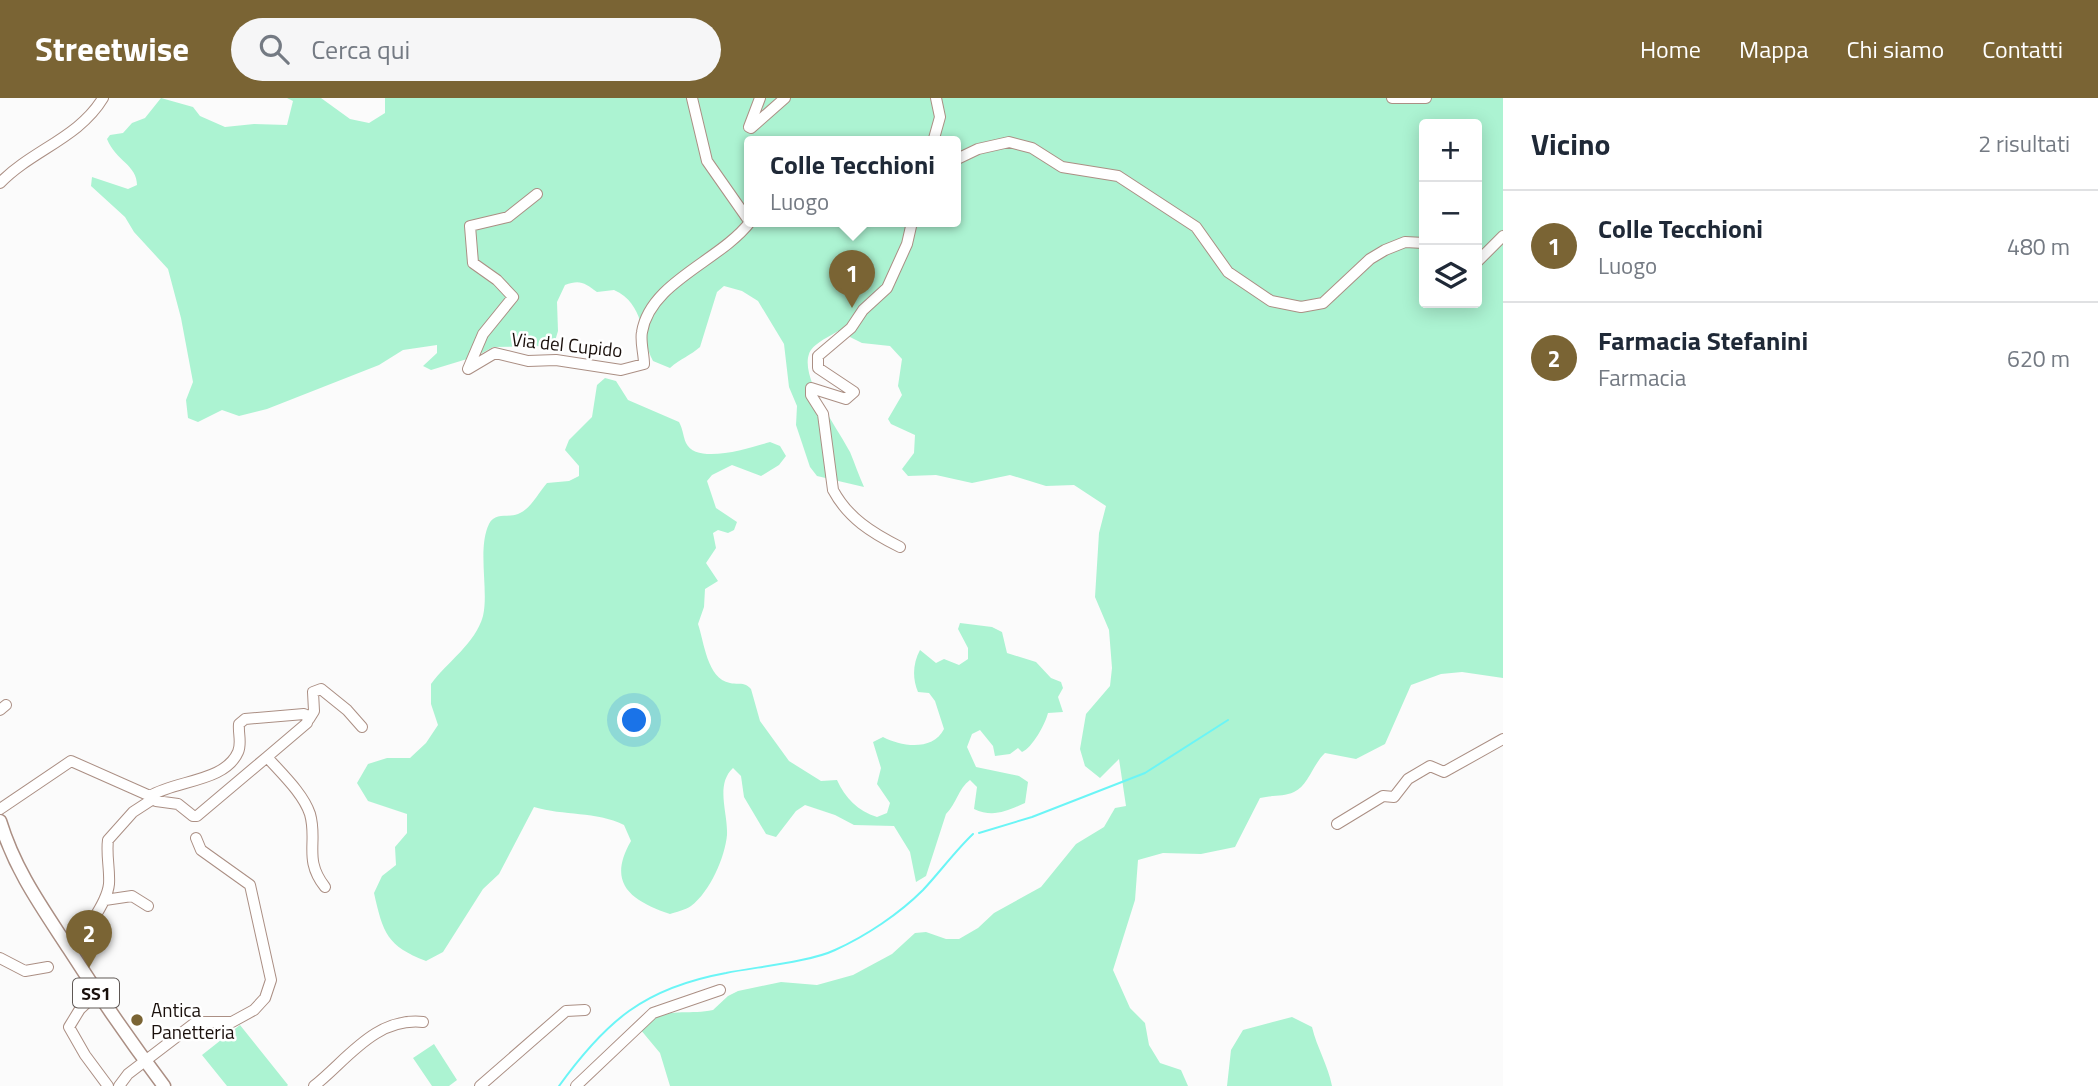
<!DOCTYPE html>
<html lang="it">
<meta charset="utf-8">
<style>
:root{--surface:#fff;--page:#f6f6f7;--text:#1f2937;--muted:#747a83;--line:#e0e1e3;--accent:#7a6434}
body{margin:0;font-family:"Titillium Web",sans-serif;background:var(--page);color:var(--text)}
.controls{position:absolute;right:21px;top:21px;display:grid;overflow:hidden;border-radius:7px;box-shadow:0 4px 18px #0003}
.controls button{width:63px;height:63px;display:grid;place-items:center;padding:0;border:0;border-bottom:2px solid var(--line);background:var(--surface);color:var(--text);font:35px sans-serif}
.you{position:absolute;left:635px;top:623px;width:24px;height:24px;margin:-18px;border:5px solid #fff;border-radius:50%;background:#1a73e8;box-shadow:0 0 0 10px #1a73e833}
.badge{display:grid;place-items:center;width:46px;height:46px;border-radius:50%;background:var(--accent);color:#fff;font-size:23px;font-weight:700}
.pin{position:absolute;translate:-50% -58px;filter:drop-shadow(0 2px 4px #0008)}
.pin::after{content:'';position:absolute;top:37px;width:24px;height:21px;background:inherit;clip-path:polygon(0 0,100% 0,50% 100%)}
.popup{position:absolute;left:744px;top:38px;width:217px;height:91px;box-sizing:border-box;display:grid;place-content:center;border-radius:7px;background:var(--surface);filter:drop-shadow(0 2px 5px #0005);font-size:23px;white-space:nowrap;color:var(--muted)}
.popup b{font-size:26px;color:var(--text)}
.popup::after{content:'';position:absolute;left:50%;top:100%;margin-left:-14px;border:14px solid transparent;border-top-color:var(--surface)}
.list{margin:0;padding:0;list-style:none}
h2{display:flex;justify-content:space-between;align-items:center;height:91px;margin:0;padding:0 28px;font-size:30px}
h2 small{font-size:23px;font-weight:400;color:var(--muted)}
.list li{display:grid;grid-template-columns:46px 1fr auto;gap:21px;align-items:center;box-sizing:border-box;height:112px;padding:0 28px;border-top:2px solid var(--line)}
.list b{display:block;font-size:26px;white-space:nowrap}
.list p{margin:0;font-size:23px;white-space:nowrap;color:var(--muted)}
.list em{font-size:23px;font-style:normal;color:var(--muted)}
.icon{flex:none;width:38px;height:38px;fill:none;stroke:currentColor;stroke-width:2;stroke-linecap:round;stroke-linejoin:round}
.map{position:relative;flex:none;width:1503px;height:988px;overflow:hidden}
header{display:flex;align-items:center;gap:42px;box-sizing:border-box;height:98px;padding:0 35px;background:var(--accent);color:#fff}
header strong{font-size:33px}
nav{display:flex;gap:38px;margin-inline-start:auto;font-size:24px}
.search{width:490px;height:63px;background:var(--page);display:flex;align-items:center;gap:18px;box-sizing:border-box;padding:0 24px;border-radius:38px;color:var(--muted);font-size:26px}
main{display:flex}
aside{flex:1;background:var(--surface)}
.map>svg:first-child{display:block}
.green{fill:#acf3d2;fill-rule:evenodd}
.lines{fill:none;stroke-linecap:round;stroke-linejoin:round}
.stream{stroke:#6bf5f6;stroke-width:2}
.minor-casing{stroke:#ab8f84;stroke-width:12}
.major-casing{stroke:#ab8f84;stroke-width:15}
.minor{stroke:#fff;stroke-width:10}
.major{stroke:#fff;stroke-width:12}
.poi-dot{fill:#7a6434;stroke:#fff;stroke-width:2.5}
.labels{text-anchor:middle;dominant-baseline:central;stroke-width:5;stroke-linejoin:round;paint-order:stroke}
.shield{fill:#fff;stroke:#5f5855;stroke-width:2}
.shield-label{font-size:18px;font-weight:bold;fill:#1a100c}
.street-label{font-size:19px;fill:#1a100c;stroke:#fff}
.poi-label{font-size:19px;fill:#1a100c;stroke:#fff;text-anchor:start}
</style>
<header>
<strong>Streetwise</strong>
<div class="search"><svg class="icon" aria-label="search" viewBox="0 0 24 24"><circle cx="10" cy="10" r="6"/><path d="M15 15l6 6"/></svg>Cerca qui</div>
<nav><a>Home</a><a>Mappa</a><a>Chi siamo</a><a>Contatti</a></nav>
</header>
<main>
<div class="map">
<svg width="1503" height="988" viewBox="0 0 1503 988">
<rect width="100%" height="100%" fill="#fbfbfb"/>
<path class="green" d="M161 0 193 9 200 18 225 29 254 26 287 27 293 3 287 0H321L350 21 369 25 385 15V0H1503V580L1462 574 1441 576 1411 587 1385 646 1356 661 1325 655C1313 666 1308 688 1294 694 1283 699 1271 697 1260 700L1235 749 1201 756 1163 755 1138 762 1135 802 1113 872 1130 910 1145 925 1149 947 1160 965 1181 972 1188 988H670L660 955 640 931C660 907 686 918 713 912L728 898 738 893 781 884 817 887 853 877 892 856 915 835 926 834 946 841H959L978 830 994 815 1041 789 1076 746 1104 729 1115 710 1126 708 1119 661 1100 680 1085 668 1080 651 1086 616 1110 588 1112 570 1109 532 1095 499 1099 435 1106 408 1074 387 1046 388 1010 377 972 385 936 377 908 378 902 371 914 355 915 337 891 326 888 321 902 297 898 288 902 261 890 248 862 245 838 233C829 239 812 246 809 256 800 281 839 332 850 354 855 366 859 378 864 389L817 378 810 369 796 327 797 308 789 289 784 246 758 203 742 193 724 188 717 194 700 249C691 257 680 261 670 270L653 263C640 238 645 206 614 192L597 194C585 185 580 181 565 187L557 204 558 233 555 243 548 248 493 249 477 258 431 272 423 268 437 255V247L403 252 379 267 267 311 239 318 222 312 198 324 188 320 186 302 193 284 181 220 168 171 134 134 125 119 91 88 92 79 128 91 137 87C137 67 116 63 107 41L110 37 123 35 132 25 145 20ZM1424 26H1477V205H1424ZM749 44H955V124H749Z
M605 280 616 283 628 302 679 324C683 331 683 338 686 345 697 368 752 349 770 344L780 348 786 358 779 367 761 378 732 367 712 377 707 383 716 410 737 424 734 432 728 435 718 432 713 435 716 450 706 465 718 483 705 491 704 509 698 526C704 543 707 581 730 585 739 587 744 583 751 591L760 623 789 663 821 683 837 682C845 700 858 713 877 719L887 715 890 705 877 686 881 670 873 644 883 639C902 649 933 653 944 631L935 603 929 595 918 594C912 580 913 565 920 552L936 565 944 561 959 567 968 561V550L958 531 960 525 992 529 1002 534 1007 555 1036 564 1051 580 1061 584 1063 590 1058 599 1063 614 1048 615C1045 627 1032 650 1022 654L1018 650 1010 656 995 658 993 648 980 632 972 636 967 649 976 669 1019 678 1028 684 1025 705C1007 713 993 720 974 711L977 689 970 682C958 691 957 705 946 716L926 778 916 784 910 754 894 728 854 727 835 717 805 707 796 713 776 739 766 736 744 699 741 678 733 670C715 687 728 714 727 737 725 759 710 794 691 808 685 812 676 814 670 816 632 803 606 786 631 743L624 727C596 713 564 718 534 709L499 776 483 791 443 854 426 863C387 848 383 835 374 795L382 778 396 767 395 749 407 735V716L368 703 357 685 368 666 387 660H410L426 645 438 627 431 606V586C448 563 475 546 483 518 489 492 477 451 489 426 495 414 508 420 518 416 531 411 538 395 547 385L569 383 579 378V368L565 352 569 342 592 319 597 287Z
M1292 919 1312 929C1317 950 1328 967 1332 988H1227L1231 952 1243 932Z
M240 927 288 987 287 988H227L202 957Z
M434 946 457 982 449 988H432L413 960Z"/>
<g class="lines">
<path class="stream" d="M979 735 1032 719 1145 675 1228 622
M559 988C606 923 644 890 726 875 755 869 810 864 835 852 866 838 899 816 923 792 940 774 955 753 973 736"/>
<g class="minor-casing">
<path id="minor" d="M692 0 707 63 749 123
M760 0 749 29 751 30 785 0
M1392 0H1426
M933 44 940 19 936 0
M955 62 978 51 1009 44 1032 50 1062 69 1118 78 1196 129 1228 174 1271 203 1301 209 1323 205 1370 161 1385 152 1405 144 1424 145
M0 85C32 52 79 40 103 0
M537 96 508 119 470 128 473 165 497 182 513 199 483 236 468 271 495 255 528 263 556 262 621 272 644 266C644 256 640 243 642 234 650 184 720 163 750 124
M1477 164 1503 138
M900 449C872 435 848 420 833 392L823 316 811 297V290L846 301 854 294 818 270V258L851 230 863 212 887 190 907 146 912 124
M0 612 6 607
M309 621 314 613 313 594 321 591 347 612 362 629
M150 698C176 682 225 684 238 654 242 645 238 636 239 626L245 621 304 616 308 618 307 625 267 659C281 675 303 695 310 716 318 744 303 761 325 789
M0 711 71 663 150 698 156 703 178 706 193 718H197L267 659
M1337 726 1383 698 1394 699 1408 681 1430 668 1444 674 1503 641
M105 802 132 798 148 808
M69 851C83 838 107 805 109 786 110 771 106 757 108 742L133 714 153 701
M0 860 25 873 48 869
M96 896 80 911 69 929 85 957 108 988
M119 988 128 976 196 924H232L254 912 265 900 271 882 250 787 201 752 196 740
M314 988C347 962 375 919 423 924
M480 988 566 913 585 912
M576 988 653 915 720 892"/>
</g>
<g class="major-casing">
<path id="major" d="M0 723C15 772 41 808 69 851 99 898 130 943 164 988"/>
</g>
<use href="#minor" class="minor"/>
<use href="#major" class="major"/>
</g>
<circle class="poi-dot" cx="137" cy="922" r="7"/>
<g class="labels">
<rect class="shield" x="73" y="880.5" width="46" height="29" rx="5"/>
<g class="shield-label">
<text x="96" y="895">SS1</text>
</g>
<g class="street-label">
<text transform="translate(567 246) rotate(6)">Via del Cupido</text>
</g>
<g class="poi-label">
<text x="151" y="911">Antica<tspan x="151" dy="22">Panetteria</tspan></text>
</g>
</g>
</svg>
<div class="controls">
<button>+</button>
<button>−</button>
<button><svg class="icon" aria-label="layers" viewBox="0 0 24 24"><path d="M12 4l9 5-9 5-9-5zM3 14l9 5 9-5"/></svg></button>
</div>
<div class="you"></div>
<div class="pin badge" style="left:852px;top:210px">1</div>
<div class="popup"><b>Colle Tecchioni</b>Luogo</div>
<div class="pin badge" style="left:89px;top:870px">2</div>
</div>
<aside>
<h2>Vicino<small>2 risultati</small></h2>
<ul class="list">
<li><span class="badge">1</span><div><b>Colle Tecchioni</b><p>Luogo</p></div><em>480 m</em></li>
<li><span class="badge">2</span><div><b>Farmacia Stefanini</b><p>Farmacia</p></div><em>620 m</em></li>
</ul>
</aside>
</main>
